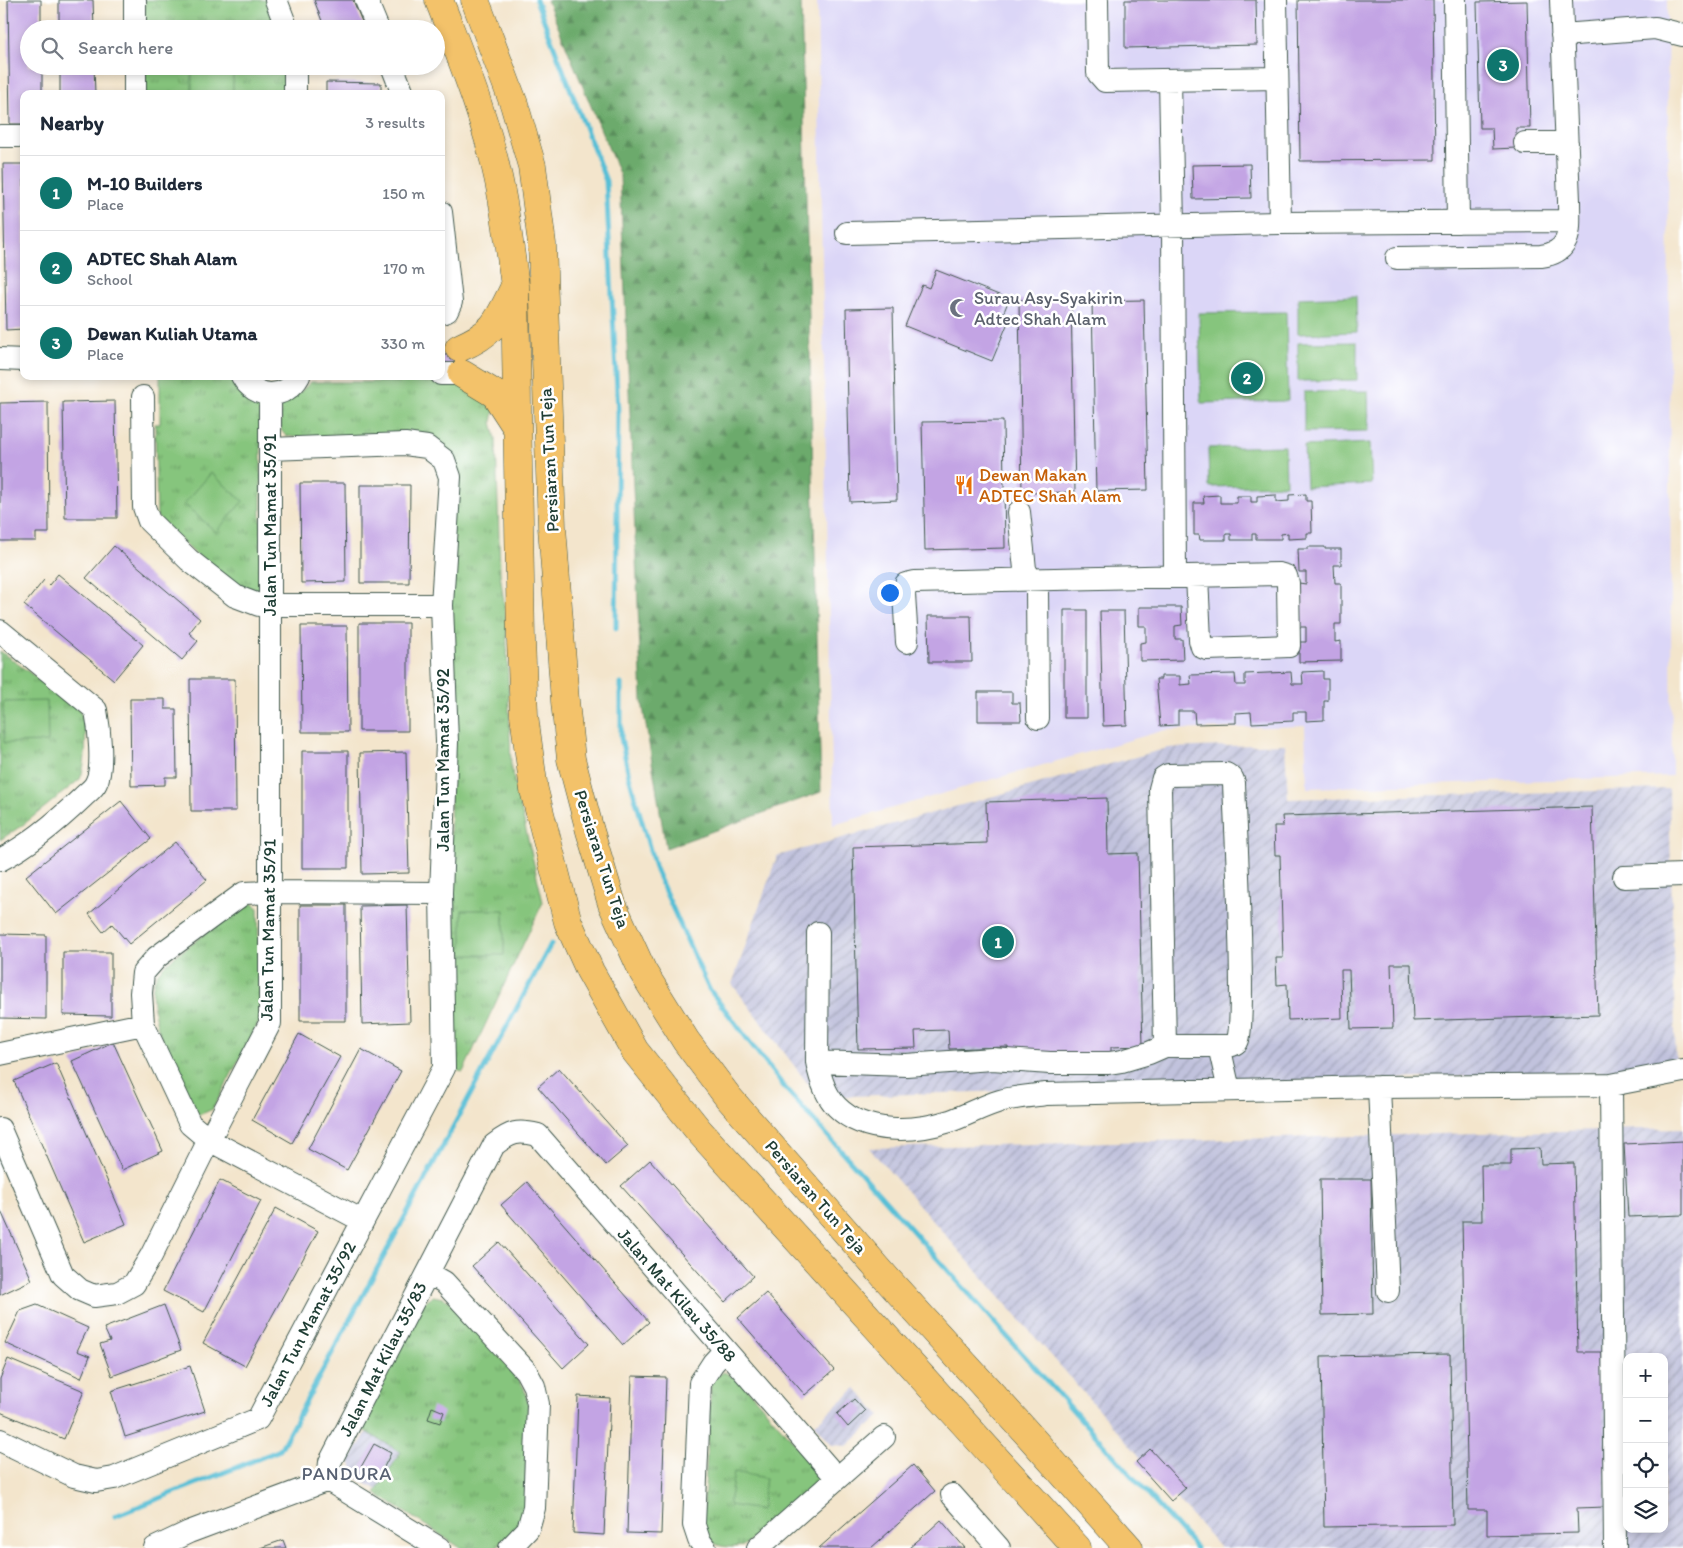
<!DOCTYPE html>
<meta charset="utf-8">
<style>
:root{--surface:#fff;--page:#f6f6f7;--text:#1f2937;--muted:#747a83;--line:#e0e1e3;--accent:#0f766e}
body{margin:0;font-family:Itim,sans-serif;background:var(--page);color:var(--text)}
.controls{position:absolute;right:15px;bottom:15px;display:grid;overflow:hidden;border-radius:10px;box-shadow:0 2px 8px #0003}
.controls button{width:45px;height:45px;display:grid;place-items:center;padding:0;border:0;border-bottom:1px solid var(--line);background:var(--surface);color:var(--text);font:25px sans-serif}
.you{position:absolute;left:889px;top:592px;width:18px;height:18px;margin:-12px;border:4px solid #fff;border-radius:50%;background:#1a73e8;box-shadow:0 0 0 8px #1a73e833}
.badge{display:grid;place-items:center;width:32px;height:32px;border-radius:50%;background:var(--accent);color:#fff;font-size:16px;font-weight:700}
.pin{position:absolute;translate:-50% -50%;border:2px solid #fff;box-shadow:0 1px 5px #0006}
.list{margin:0;padding:0;list-style:none}
h2{display:flex;justify-content:space-between;align-items:center;height:65px;margin:0;padding:0 20px;font-size:21px}
h2 small{font-size:16px;font-weight:400;color:var(--muted)}
.list li{display:grid;grid-template-columns:32px 1fr auto;gap:15px;align-items:center;box-sizing:border-box;height:75px;padding:0 20px;border-top:1px solid var(--line)}
.list b{display:block;font-size:19px;white-space:nowrap}
.list p{margin:0;font-size:16px;white-space:nowrap;color:var(--muted)}
.list em{font-size:16px;font-style:normal;color:var(--muted)}
.icon{flex:none;width:28px;height:28px;fill:none;stroke:currentColor;stroke-width:2;stroke-linecap:round;stroke-linejoin:round}
.map{position:relative;flex:none;width:1683px;height:1548px;overflow:hidden}
.search{position:absolute;background:var(--surface);box-shadow:0 2px 8px #0003;left:20px;top:20px;width:425px;height:55px;display:flex;align-items:center;gap:12px;box-sizing:border-box;padding:0 18px;border-radius:28px;color:var(--muted);font-size:19px}
.panel{position:absolute;background:var(--surface);box-shadow:0 2px 8px #0003;left:20px;top:90px;width:425px;height:290px;border-radius:10px}
.map>svg:first-child{display:block}
.built{fill:#dbd6f7}
.industrial{fill:url(#industrial-furrows);fill-rule:evenodd}
.forest{fill:url(#forest-firs);stroke:#467450}
.park{fill:url(#park-tufts);stroke:#528158}
.pitch{fill:#86c57d;stroke:#528158}
.lines{fill:none;stroke-linecap:round;stroke-linejoin:round}
.stream{stroke:#58bfd6;stroke-width:5}
.building{fill:#c3a4e4}
.minor-casing{stroke:#3f564b;stroke-width:24}
.major-casing{stroke:#3f564b;stroke-width:29}
.minor{stroke:#fff;stroke-width:22}
.major{stroke:#f3c26a;stroke-width:28}
.labels{text-anchor:middle;dominant-baseline:central;stroke-width:5;stroke-linejoin:round;paint-order:stroke}
.worship-label{font-size:18px;fill:#5b616d;stroke:#fff;text-anchor:start}
.street-label{font-size:18px;fill:#1f3d34;stroke:#fff}
.food-label{font-size:18px;fill:#c56008;stroke:#fff;text-anchor:start}
.neighbourhood-label{font-size:19px;letter-spacing:1px;fill:#586172;stroke:#fff}
</style>
<div class="map">
<svg width="1683" height="1548" viewBox="0 0 1683 1548">
<defs>
<pattern id="industrial-furrows" width="10" height="10" patternUnits="userSpaceOnUse" patternTransform="scale(1.25)"><rect width="10" height="10" fill="#c1c2dd"/><path d="M-1 1l2-2M0 10L10 0M9 11l2-2" fill="none" stroke="#9c9fb4"/></pattern>
<pattern id="forest-firs" width="22" height="20" patternUnits="userSpaceOnUse" patternTransform="scale(1.25)"><rect width="22" height="20" fill="#6caa6c"/><path d="M5 1l3.5 6h-7zM16 11l3.5 6h-7z" fill="#588c5a"/></pattern>
<pattern id="park-tufts" width="24" height="20" patternUnits="userSpaceOnUse" patternTransform="scale(1.25)"><rect width="24" height="20" fill="#86c57d"/><path d="M3 7l-1-3M5 7V3M7 7l1-3M15 17l-1-3M17 17v-4M19 17l1-3" fill="none" stroke="#6da167"/></pattern>
</defs>
<rect width="100%" height="100%" fill="#fff"/>
<filter id="ink" filterUnits="userSpaceOnUse"><feTurbulence type="fractalNoise" baseFrequency=".02" numOctaves="2"/><feDisplacementMap in="SourceGraphic" scale="10" xChannelSelector="R" yChannelSelector="G"/><feConvolveMatrix kernelMatrix="1 2 1 2 8 2 1 2 1" color-interpolation-filters="sRGB"/></filter>
<filter id="wash" filterUnits="userSpaceOnUse"><feTurbulence type="fractalNoise" baseFrequency=".0096" numOctaves="4" result="noise"/><feDisplacementMap in="SourceGraphic" scale="20" xChannelSelector="R" yChannelSelector="G"/><feGaussianBlur stdDeviation="1.12" result="paint"/><feColorMatrix in="noise" values="0 0 0 0 0 0 0 0 0 0 0 0 0 0 0 0 0 1.4 0 .05"/><feComposite in="paint" operator="in"/></filter>
<g filter="url(#wash)">
<rect width="100%" height="100%" fill="#f3e5cc"/>
<path class="built" d="M817 0H1667L1672 776 1307 788 1305 726 1165 730 833 825Z"/>
<path class="industrial" d="M1285 744 1288 799 1669 789 1676 1070 818 1097 732 984 777 856 1168 748Z
M1683 1128V1548H1220L869 1148ZM1627 1357H1664V1529H1627Z
M856 1388 880 1416 847 1446 832 1445 815 1424Z
M367 1432 401 1452 377 1490 355 1477 350 1460Z"/>
<path class="forest" d="M547 0H801L821 792 666 848 642 701 620 176Z"/>
<path class="park" d="M145 0H267L278 29H145Z
M145 66H285V94H145Z
M160 376H233L257 398 261 408V589C235 598 176 535 157 517L155 424H160Z
M311 382H460L495 404 492 422 496 439 500 573 506 618 511 767 543 902 463 1072 451 1069 450 454 286 436 281 430V408L284 403 297 395Z
M0 651 77 707C81 713 84 719 85 726 86 741 86 766 80 779L24 824 0 840Z
M250 902 258 908 260 1020 213 1109 199 1115 192 1112C179 1081 139 1006 157 974 164 963 184 950 195 942 213 927 229 912 250 902Z
M433 1296 443 1298 451 1302 516 1375 524 1388 528 1403 525 1505 519 1524 509 1536 495 1548H461L375 1493 401 1452 358 1427 422 1303Z
M724 1372 740 1381 818 1469V1478L814 1486 743 1546C732 1548 714 1548 707 1537 705 1533 705 1526 703 1522L711 1384 715 1377Z"/>
<path class="pitch" d="M192 66H233V94H192Z
M1356 296 1357 332 1298 334V298Z
M1286 312 1288 401 1201 403 1199 313Z
M1357 342V380L1298 381V343Z
M1368 391 1369 431 1304 432V392Z
M1370 443 1372 484 1306 487 1304 446Z
M1285 446 1286 485 1209 487 1208 448Z
M211 473 243 501 216 532 184 504Z
M47 701 48 742 4 743 3 702Z
M462 910H504V955H462Z
M734 1472 766 1478 761 1510 729 1505Z"/>
<g class="lines">
<path class="stream" d="M536 0 606 181 618 411 616 628
M621 684V738L629 776 656 871 709 989 785 1088 1196 1548
M115 1516 280 1450 551 944"/>
</g>
<g id="blocks">
<path class="building" d="M8 0H41V29H29V66H42V94H24V124H10Z
M59 0H93L94 29H59Z
M314 0H353L365 29H325Z
M1125 0H1256L1257 45 1125 48Z
M1298 0H1433L1435 160 1300 161Z
M1527 1 1530 128H1516V148L1493 149 1492 128H1480L1477 2Z
M60 66H94L95 94H60Z
M326 82 381 83V94H326Z
M3 164H24V329L6 330Z
M1250 164 1251 198 1193 199 1192 165Z
M936 270 1009 299 1002 317 1009 320 992 361 905 326 922 285 929 288Z
M1019 300H1071L1075 492 1022 493Z
M1144 300 1148 490 1096 491 1092 301Z
M893 308 897 500 850 502 846 309Z
M441 355H463V368H441Z
M115 401 117 518H65L63 402Z
M48 402 49 533H36V541H0V403Z
M1003 421 1005 548 925 550 922 422Z
M300 483H345L346 582 301 583Z
M360 485H410L409 583H360Z
M1306 494V501H1311L1312 533H1307V538L1288 539V533L1281 534V539H1256V534H1252V540H1231V534H1226V540H1200L1199 535H1194V503H1204L1203 496 1220 495V503H1237V496H1251V502H1257V496L1276 495V502L1289 501V495Z
M114 546 200 619 189 633 198 641 182 660 86 578Z
M1308 547H1325V549H1341V565H1334L1335 583H1341V624H1335V642L1341 641V661L1299 662V642H1306V627H1299V583L1306 584V572H1299L1298 549H1308Z
M58 574 143 645 114 680 24 605 44 580 49 585Z
M1139 607H1181L1182 625 1175 626V639H1182L1183 660 1140 661V643L1146 642V626H1139Z
M1064 610H1087V718H1064Z
M1100 611H1124L1127 725 1103 726Z
M928 616H971L972 662H929Z
M359 623H408V731H359Z
M301 626H347L348 732H302Z
M1323 671V679H1328V701H1324V720L1306 721V712H1293V721L1252 723 1251 712 1236 713V723L1195 724 1194 711H1178V725L1160 726 1156 679H1161V676H1180V685L1191 684 1190 675 1235 674 1236 685H1245V674L1291 672 1292 684H1303L1302 672Z
M190 679H235L236 811H191Z
M978 692H1012V703H1020L1021 721H978Z
M130 699H165V709H176L177 777H165V785L131 786Z
M302 751H348V868H302Z
M406 752 409 873 362 874 360 753Z
M1107 798 1108 854 1138 853 1143 1046 1111 1047V1056L1008 1059V1047L949 1049 948 1030 915 1031 916 1048 858 1049 853 847 987 843 986 802Z
M121 801 151 839 56 914 26 876Z
M1592 807 1598 1015 1413 1021 1411 964H1391L1393 1028 1351 1029 1349 970H1341L1342 1018 1288 1020 1287 984 1277 985 1276 958H1283L1280 855H1275L1274 826H1283L1282 816Z
M175 842 207 880 129 944 112 924 103 932 89 914Z
M300 905H346V1021H300Z
M407 905 410 1022 362 1024 360 906Z
M0 934 46 935V1019L0 1018Z
M63 952H111V1016L63 1015Z
M299 1034 340 1057 292 1143 252 1120Z
M113 1042 163 1151 122 1170 72 1061Z
M361 1049 401 1071 347 1170 308 1149Z
M56 1063 126 1224 84 1242 14 1081Z
M559 1068 628 1146 606 1165 538 1087Z
M1683 1141V1215L1628 1217 1624 1144Z
M1540 1148 1541 1164 1574 1163 1578 1352H1602L1605 1507 1577 1508 1578 1533 1487 1535V1510H1468L1462 1221H1482L1481 1165H1511V1149Z
M650 1160 753 1276 725 1302 621 1186Z
M1320 1179H1371L1373 1314 1322 1315Z
M220 1180 261 1201 204 1312 163 1291Z
M527 1182 649 1322 623 1345 501 1205Z
M276 1208 318 1231 245 1366 203 1343Z
M0 1209 32 1280 0 1295Z
M499 1242 589 1344 563 1368 472 1266Z
M766 1293 834 1370 805 1395 738 1318Z
M37 1305 88 1328 77 1351 90 1356 81 1378 5 1343 20 1311Z
M164 1305 181 1350 112 1376 100 1344 110 1341 104 1328Z
M1450 1354 1453 1525 1324 1527 1321 1356Z
M8 1359 84 1391 64 1439 0 1412V1379Z
M190 1366 205 1411 125 1437 111 1391Z
M632 1376 666 1377 661 1534 627 1533Z
M578 1396 610 1398 604 1535 573 1533Z
M854 1399 865 1411 848 1427 837 1414Z
M432 1407 444 1412 440 1423 428 1419Z
M374 1444 391 1453 379 1477 361 1467Z
M1150 1449 1186 1488 1171 1501 1136 1462Z
M913 1465 935 1491 871 1548H819Z
M941 1520 965 1548H909L930 1530Z
M283 1540 286 1548H260Z"/>
</g>
</g>
<g filter="url(#ink)">
<use href="#blocks" fill-opacity="0" stroke="#3f564b" stroke-width="1"/>
<g class="lines">
<g class="minor-casing">
<path id="minor" d="M276 0 287 29
M366 0 378 29
M1097 0 1098 73 1105 81 1277 78
M1276 0 1280 223
M1455 0 1458 222
M135 29V0
M1562 35 1655 28 1683 35
M392 66 403 94
M1170 80 1173 226 1175 575
M135 94V66
M295 94V66
M0 136H24
M1525 143H1567
M441 212 451 302 447 311 441 313
M847 233 1280 223 1569 221
M1397 258 1541 256C1574 252 1569 227 1569 201L1561 0
M0 359 24 360
M441 374H462
M242 376C255 400 286 400 299 376
M143 397 144 507 149 521 189 560 235 596 259 605H442
M1019 512 1025 569 1030 579 1037 588 1038 718
M0 631 96 710C99 726 104 769 96 783 94 788 87 793 83 797 58 821 31 844 0 860
M907 642 904 594 906 584 915 582 1279 574 1286 576 1288 583 1289 646 1207 649 1202 647 1200 640 1197 576
M1624 877 1683 875
M818 933 817 1062C820 1078 826 1096 837 1107 865 1135 915 1132 950 1121 967 1115 983 1106 1000 1101 1014 1097 1031 1096 1046 1094L1379 1087 1611 1085 1683 1071
M1219 1046H1165L1160 789 1163 778 1168 775 1226 774 1232 778 1234 783C1235 814 1247 1031 1237 1042 1232 1047 1225 1046 1219 1046L1229 1090
M0 1054 143 1024
M817 1062 906 1065 992 1059 1050 1063H1109L1122 1061 1149 1053 1165 1046
M1611 1085 1615 1548
M1379 1087 1388 1291
M0 1129 63 1275 80 1290 94 1296 117 1293 134 1284 151 1256 209 1140 270 1023V395
M363 1221 209 1140 190 1124 143 1024 141 993 143 973 157 957 244 893 270 892 441 893
M428 1273 444 1282 526 1371 534 1386 538 1404 534 1508 528 1529 510 1548
M0 1440 74 1476 96 1481 114 1478 258 1419 444 1068 441 893 447 742 442 605 450 477 444 460 427 447 405 444 270 449
M328 1480 439 1548
M952 1495 999 1548
M155 1548 189 1532 328 1480 330 1462 494 1145C511 1132 517 1130 538 1135L837 1478
M705 1548 699 1540 694 1525 700 1383 713 1363 725 1350
M758 1548 884 1437"/>
</g>
<g class="major-casing">
<path id="major" d="M439 0C461 58 485 116 498 177 506 213 510 250 515 286L521 640 524 715 534 790 568 922 590 971 635 1051 699 1131 1077 1548
M475 0 514 104 532 166 542 244 552 527 565 701 571 759 590 831 612 904 643 972 686 1041 728 1097 887 1279 1018 1423 1129 1548
M459 348C494 333 497 323 513 290
M462 374 495 394 517 428"/>
</g>
<use href="#minor" class="minor"/>
<use href="#major" class="major"/>
</g>
</g>
<defs>
<g id="mosque-bare" transform="scale(1.5)"><path d="M3.5-4.9A6 6 0 1 0 3.5 4.9A5 5 0 1 1 3.5-4.9Z" fill="#6b7280" stroke="#fff" stroke-width="2.5" paint-order="stroke"/></g>
<g id="restaurant-bare" transform="scale(1.5)"><path d="M-5-6h1v4h1v-4h1v4h1v-4h1v5L-1.5 .5V6h-2V.5L-5-1ZM5-6V6H3V1.5H1.5Q1.5-4 5-6Z" fill="#e8710a" stroke="#fff" stroke-width="2.5" paint-order="stroke"/></g>
</defs>
<g fill-rule="evenodd">
<use href="#mosque-bare" x="959" y="308"/>
<use href="#restaurant-bare" x="964" y="485"/>
</g>
<g class="labels">
<g class="worship-label">
<text x="974" y="298">Surau Asy-Syakirin<tspan x="974" dy="21">Adtec Shah Alam</tspan></text>
</g>
<g class="street-label">
<text transform="translate(549 460) rotate(-93)">Persiaran Tun Teja</text>
<text transform="translate(270 525) rotate(-90)">Jalan Tun Mamat 35/91</text>
<text transform="translate(443 760) rotate(-90)">Jalan Tun Mamat 35/92</text>
<text transform="translate(602 859) rotate(72)">Persiaran Tun Teja</text>
<text transform="translate(268 930) rotate(-89)">Jalan Tun Mamat 35/91</text>
<text transform="translate(816 1197) rotate(49)">Persiaran Tun Teja</text>
<text transform="translate(677 1295) rotate(49)">Jalan Mat Kilau 35/88</text>
<text transform="translate(308 1324) rotate(-62)">Jalan Tun Mamat 35/92</text>
<text transform="translate(383 1359) rotate(-63)">Jalan Mat Kilau 35/83</text>
</g>
<g class="food-label">
<text x="979" y="475">Dewan Makan<tspan x="979" dy="21">ADTEC Shah Alam</tspan></text>
</g>
<g class="neighbourhood-label">
<text x="347" y="1473">PANDURA</text>
</g>
</g>
</svg>
<div class="controls">
<button>+</button>
<button>−</button>
<button><svg class="icon" aria-label="locate" viewBox="0 0 24 24"><circle cx="12" cy="12" r="6"/><path d="M12 2v4M12 18v4M2 12h4M18 12h4"/></svg></button>
<button><svg class="icon" aria-label="layers" viewBox="0 0 24 24"><path d="M12 4l9 5-9 5-9-5zM3 14l9 5 9-5"/></svg></button>
</div>
<div class="you"></div>
<div class="pin badge" style="left:998px;top:942px">1</div>
<div class="pin badge" style="left:1247px;top:378px">2</div>
<div class="pin badge" style="left:1503px;top:65px">3</div>
<div class="search"><svg class="icon" aria-label="search" viewBox="0 0 24 24"><circle cx="10" cy="10" r="6"/><path d="M15 15l6 6"/></svg>Search here</div>
<section class="panel">
<h2>Nearby<small>3 results</small></h2>
<ul class="list">
<li><span class="badge">1</span><div><b>M-10 Builders</b><p>Place</p></div><em>150 m</em></li>
<li><span class="badge">2</span><div><b>ADTEC Shah Alam</b><p>School</p></div><em>170 m</em></li>
<li><span class="badge">3</span><div><b>Dewan Kuliah Utama</b><p>Place</p></div><em>330 m</em></li>
</ul>
</section>
</div>
